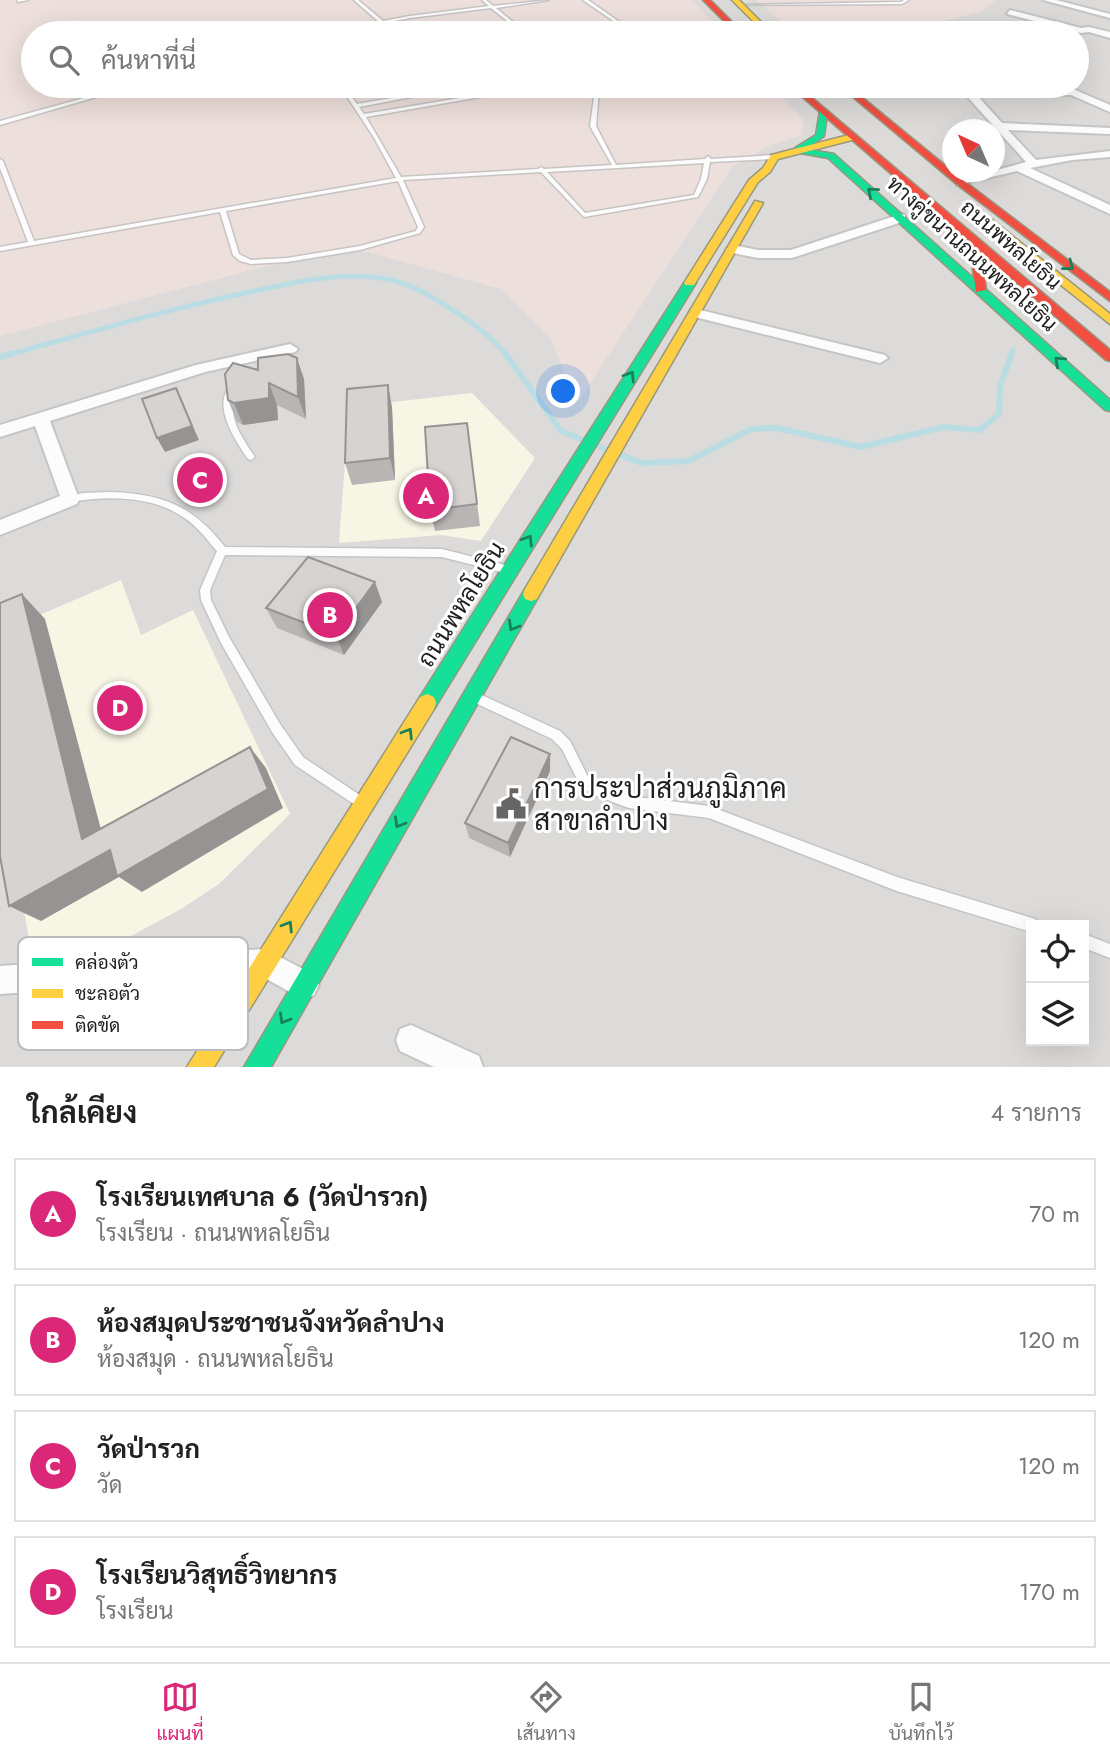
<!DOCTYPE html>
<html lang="th">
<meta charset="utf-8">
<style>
:root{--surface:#fff;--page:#f2f2f2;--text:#222;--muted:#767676;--line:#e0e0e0;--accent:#db2777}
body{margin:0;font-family:Jost,Sarabun,sans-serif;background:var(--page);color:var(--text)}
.controls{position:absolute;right:21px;bottom:21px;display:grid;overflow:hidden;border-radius:0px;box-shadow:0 7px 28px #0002}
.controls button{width:63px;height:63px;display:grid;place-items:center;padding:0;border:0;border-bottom:2px solid var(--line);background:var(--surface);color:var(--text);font:35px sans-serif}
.compass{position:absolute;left:942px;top:119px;width:63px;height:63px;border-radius:50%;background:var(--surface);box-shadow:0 7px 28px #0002;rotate:316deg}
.you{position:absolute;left:564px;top:392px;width:24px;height:24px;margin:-18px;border:5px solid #fff;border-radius:50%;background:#1a73e8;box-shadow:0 0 0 10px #1a73e833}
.badge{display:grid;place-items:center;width:46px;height:46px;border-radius:50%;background:var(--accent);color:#fff;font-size:23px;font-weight:700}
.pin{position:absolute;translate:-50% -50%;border:4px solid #fff;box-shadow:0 2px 7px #0006}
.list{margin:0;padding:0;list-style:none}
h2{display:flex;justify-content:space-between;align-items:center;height:91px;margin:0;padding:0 28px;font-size:30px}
h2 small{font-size:23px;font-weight:400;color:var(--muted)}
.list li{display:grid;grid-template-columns:46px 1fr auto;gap:21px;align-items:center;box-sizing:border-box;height:112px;margin:0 14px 14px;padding:0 14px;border:2px solid var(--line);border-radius:0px}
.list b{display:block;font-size:26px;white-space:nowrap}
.list p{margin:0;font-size:23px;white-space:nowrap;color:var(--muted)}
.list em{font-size:23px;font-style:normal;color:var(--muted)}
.icon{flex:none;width:38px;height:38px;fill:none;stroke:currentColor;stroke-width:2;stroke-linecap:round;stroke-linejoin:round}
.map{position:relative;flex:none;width:1110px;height:1067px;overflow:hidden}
.search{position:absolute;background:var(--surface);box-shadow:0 7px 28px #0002;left:21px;right:21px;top:21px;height:77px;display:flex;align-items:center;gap:18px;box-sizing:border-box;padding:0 24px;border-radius:38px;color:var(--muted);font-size:26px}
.sheet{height:595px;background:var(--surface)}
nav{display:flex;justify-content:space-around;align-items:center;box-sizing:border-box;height:98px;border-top:2px solid var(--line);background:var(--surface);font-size:19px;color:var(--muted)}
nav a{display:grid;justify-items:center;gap:4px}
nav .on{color:var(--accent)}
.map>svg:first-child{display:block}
.residential{fill:#dddbd9;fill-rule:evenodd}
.education{fill:#f7f5e4}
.military{fill:#eddfdb}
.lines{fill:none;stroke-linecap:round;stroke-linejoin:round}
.stream-far1{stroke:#b9dde3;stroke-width:5}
.stream{stroke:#b9dde3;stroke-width:6}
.lane-casing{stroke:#c6c5c4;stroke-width:3}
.street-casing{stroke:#c6c5c4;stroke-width:4}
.fast-casing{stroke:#98987f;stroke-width:3}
.slow-casing{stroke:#98987f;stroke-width:3}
.jam-casing{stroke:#98987f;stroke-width:3}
.lane{fill:#fcfcfc;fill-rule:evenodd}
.street{fill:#fcfcfc;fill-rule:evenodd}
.fast{fill:#16e098;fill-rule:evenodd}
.slow{fill:#ffcf43;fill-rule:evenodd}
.jam{fill:#f24e42;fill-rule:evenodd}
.wall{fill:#b8b5b4}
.shaded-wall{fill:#969492}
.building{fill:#d6d3d1;stroke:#969492;stroke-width:2}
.oneway{stroke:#1a805c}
.labels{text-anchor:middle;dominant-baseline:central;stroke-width:6;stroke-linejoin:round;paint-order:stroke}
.far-street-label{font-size:21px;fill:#1f1f1f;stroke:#fff}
.street-label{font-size:24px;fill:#1f1f1f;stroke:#fff}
.near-poi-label{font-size:28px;fill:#1f1f1f;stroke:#fff;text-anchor:start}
.key{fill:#fff;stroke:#bcbcbc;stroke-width:2}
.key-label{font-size:19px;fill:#1f1f1f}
</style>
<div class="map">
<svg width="1110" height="1067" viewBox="0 0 1110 1067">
<rect width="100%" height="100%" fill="#eeebe8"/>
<path class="residential" d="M0 0H1110V1067H0ZM33 33H1077V86H33ZM953 130H995V172H953ZM1031 925H1084V1041H1031Z"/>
<path class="education" d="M472 393 535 458 481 541 441 535 339 543 349 407Z
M121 580 141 635 193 610 290 814 219 884 181 909 131 936 30 944 0 780V632Z"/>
<path class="military" d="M0 0H691L722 33H33V86H771L803 120 802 135 771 145 733 166 577 403 551 339 501 289 364 251 309 255 0 336Z
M756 0H995L983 11 936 23 858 33H795Z"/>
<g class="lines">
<path class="stream-far1" d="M7 355C88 333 168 309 250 292 297 282 343 270 392 280 423 287 487 329 506 355
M1011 355 1013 350"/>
<path class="stream" d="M505 353 561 431 641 463 689 461 751 429 777 428 861 447 943 427 980 430 999 414 1000 386 1012 353
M0 357 14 353"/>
<g class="lane-casing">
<path id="lane" d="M17 0H28L18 2Z
M354 0H358L383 21 410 16 489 6 482 0H486L493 6 549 0 496 8 526 33H522L491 8 410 18 335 33H328L379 22Z
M583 0H588L635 33H631Z
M904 0H909L902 4 738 5 901 2Z
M128 86H134L0 125V121Z
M340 86H344L357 104 415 94 420 91 417 86H421L425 91 416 96 359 107 364 114 533 86H542L366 117 401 177 538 169 541 167 544 169 612 165 590 126 595 90 591 86H595L599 90 596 126 616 165 705 159 708 156 711 159 774 155 777 157 774 159 710 162 707 179 698 197 584 217 541 172 403 180 424 227 420 233 360 250 287 262 251 264 240 261 233 255 220 212 0 251V247L28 242 0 168V159L3 161 34 241 396 178 373 136ZM704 163 701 179 694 195 585 213 547 172ZM398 181 418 227 416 231 360 246 287 258 251 260 239 254 226 211Z
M232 385 236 388C226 417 240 434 255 457L251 460 248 459C236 442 210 403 232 385Z
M110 492C163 494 192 505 225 547L442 549 509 566 513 567 514 570 513 573 509 574 442 557 225 555 210 590 211 600 229 637 280 724 303 757 364 798 366 802 364 806 360 808 295 765 272 732 221 643 201 600 200 590 217 551 214 548C204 535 193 522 178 514 147 495 104 496 70 502L65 499 67 497 83 493Z
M473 691 560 731 570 741 587 775 598 784 629 796 709 806 897 877 1032 918 1037 920 1039 925H1031V932L897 891 709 818 629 808 594 795 590 793 579 783 562 749 552 739 469 700 467 696 469 692Z
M1084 934 1110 944V958L1084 948Z"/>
</g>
<g class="street-casing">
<path id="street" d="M1043 0H1056L1110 14V18Z
M1010 10 1081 28 1089 27 1110 32V38L1089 32 1081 33 1007 14Z
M844 86 1073 89 1110 105V112L1071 95 975 93 1002 123 1110 128V134L1008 130 1036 160 1110 151V157L1072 160 1030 168 1110 205V214L1017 171 957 185V181L1026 162 964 93 846 91 841 88Z
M901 214 905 215V221L792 258H758L728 252 726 249 733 245 758 250H791Z
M696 309 885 355 888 358 880 363 691 316 689 313 691 310Z
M290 344 298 349 295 352 205 372 50 421 79 499 77 504 0 535V520L60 496 35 426 0 437V425L196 365Z
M265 949 314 975 319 985 314 995 304 1000 263 977 0 994V966Z
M411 1025 479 1056 483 1067H434L400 1051 396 1040 400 1029Z"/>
</g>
<g class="fast-casing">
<path id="fast" d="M820 111 827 113 824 136 806 149 834 154 1110 400V411L1105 410 828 158 795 152V148L816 135Z
M690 280 696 283 434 709 427 712 420 709 418 703 420 697 684 283Z
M531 587 537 589 539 594 537 599 271 1067H244L525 589Z"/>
</g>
<g class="slow-casing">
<path id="slow" d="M732 0H739L772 33H765Z
M853 134 856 135V139L778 159 770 172 758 182 694 285H686L684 283 749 180 763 168 771 155Z
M755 201 763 203 537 599 531 601 525 599 523 594 525 589Z
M983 219H991L1110 314V324L983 223Z
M427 694 434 697 436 703 434 709 214 1067H187L420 697Z"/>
</g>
<g class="jam-casing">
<path id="jam" d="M703 0H710L743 33H736Z
M790 86H798L1110 350V361L1106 360 981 252 986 290 976 292 969 241Z
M840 86H848L964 181 1110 292V301L958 185Z"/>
</g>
<use href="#lane" class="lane"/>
<use href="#street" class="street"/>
<use href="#fast" class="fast"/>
<use href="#slow" class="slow"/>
<use href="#jam" class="jam"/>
</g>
<path class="wall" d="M258 370 304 379 306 419 277 405 278 420 243 425 237 422 228 400Z
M392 407 395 480 352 485 345 463Z
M467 423 480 526 435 531 430 510Z
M382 602 344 655 277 628 266 608Z
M550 771 510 857 469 838 465 823Z"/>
<path class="shaded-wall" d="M297 358 304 379 306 419 298 397Z
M269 383 277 405 278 420 243 425 234 403Z
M388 385 392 407 395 480 390 458Z
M176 388 199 440 165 452 157 438Z
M375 582 382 602 344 655 336 635Z
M22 594 45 619 107 852 250 747 266 768 283 808 142 892 119 877 41 921 9 906 82 839Z
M550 754V771L510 857 508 843Z"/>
<path class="building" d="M288 354 297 358 298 397 269 383V398L234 403 228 400 225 374 233 363 258 370V358Z
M388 385 390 458 345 463 347 389Z
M176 388 192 426 157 438 142 399Z
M467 423 477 504 430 510 425 427Z
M308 557 375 582 336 635 266 608Z
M22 594 82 839 250 747 268 789 117 876 110 850 9 906 0 856V603Z
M511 737 550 754 508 843 465 823Z"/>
<defs><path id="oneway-chevron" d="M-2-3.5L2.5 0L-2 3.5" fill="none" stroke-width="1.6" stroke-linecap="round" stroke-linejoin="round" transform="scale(1.75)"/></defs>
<g class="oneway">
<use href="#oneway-chevron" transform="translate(872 192) rotate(-139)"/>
<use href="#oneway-chevron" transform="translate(1069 266) rotate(38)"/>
<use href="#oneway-chevron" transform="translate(1059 361) rotate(-138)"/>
<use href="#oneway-chevron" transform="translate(630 376) rotate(-58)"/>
<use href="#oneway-chevron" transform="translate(528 540) rotate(-58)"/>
<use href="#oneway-chevron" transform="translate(513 626) rotate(120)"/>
<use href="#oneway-chevron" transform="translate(408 733) rotate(-58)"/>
<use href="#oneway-chevron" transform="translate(399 823) rotate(120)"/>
<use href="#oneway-chevron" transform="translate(288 926) rotate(-58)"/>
<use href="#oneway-chevron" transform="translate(284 1019) rotate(120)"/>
</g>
<defs>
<g id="civic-bare" transform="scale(2.415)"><path d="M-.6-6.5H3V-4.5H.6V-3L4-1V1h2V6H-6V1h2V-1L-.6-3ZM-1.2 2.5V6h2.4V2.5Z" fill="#676665" stroke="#fff" stroke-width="2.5" paint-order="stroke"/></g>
</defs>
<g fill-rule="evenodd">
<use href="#civic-bare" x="511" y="804"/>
</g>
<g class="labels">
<g class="far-street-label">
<text transform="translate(1011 245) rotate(41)">ถนนพหลโยธิน</text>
<text transform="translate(972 254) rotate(42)">ทางคู่ขนานถนนพหลโยธิน</text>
</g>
<g class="street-label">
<text transform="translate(461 604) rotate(-58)">ถนนพหลโยธิน</text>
</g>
<g class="near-poi-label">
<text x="534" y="788">การประปาส่วนภูมิภาค<tspan x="534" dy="32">สาขาลำปาง</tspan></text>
</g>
</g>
<rect x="18" y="937" width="230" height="113" rx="10" class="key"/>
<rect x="32" y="958" width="31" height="8" fill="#16e098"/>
<rect x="32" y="989" width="31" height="9" fill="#ffcf43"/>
<rect x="32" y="1021" width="31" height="8" fill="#f24e42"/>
<g class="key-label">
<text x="75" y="969">คล่องตัว</text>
<text x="75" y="1000">ชะลอตัว</text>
<text x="75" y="1032">ติดขัด</text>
</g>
</svg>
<div class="controls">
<button><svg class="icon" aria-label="locate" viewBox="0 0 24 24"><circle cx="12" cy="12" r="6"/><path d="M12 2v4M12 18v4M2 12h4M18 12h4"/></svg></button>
<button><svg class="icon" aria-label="layers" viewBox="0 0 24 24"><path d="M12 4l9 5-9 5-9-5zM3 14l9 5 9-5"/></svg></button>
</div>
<svg class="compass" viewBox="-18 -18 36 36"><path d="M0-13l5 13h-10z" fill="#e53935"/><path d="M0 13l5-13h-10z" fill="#767676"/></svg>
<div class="you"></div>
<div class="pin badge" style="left:426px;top:496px">A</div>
<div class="pin badge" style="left:330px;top:615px">B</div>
<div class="pin badge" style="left:200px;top:480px">C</div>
<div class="pin badge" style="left:120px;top:708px">D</div>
<div class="search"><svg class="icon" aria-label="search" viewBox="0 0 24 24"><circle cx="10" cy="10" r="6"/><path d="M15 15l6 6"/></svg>ค้นหาที่นี่</div>
</div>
<section class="sheet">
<h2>ใกล้เคียง<small>4 รายการ</small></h2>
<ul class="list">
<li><span class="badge">A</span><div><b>โรงเรียนเทศบาล 6 (วัดป่ารวก)</b><p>โรงเรียน · ถนนพหลโยธิน</p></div><em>70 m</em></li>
<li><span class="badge">B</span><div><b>ห้องสมุดประชาชนจังหวัดลำปาง</b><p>ห้องสมุด · ถนนพหลโยธิน</p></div><em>120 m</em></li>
<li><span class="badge">C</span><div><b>วัดป่ารวก</b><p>วัด</p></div><em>120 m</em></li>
<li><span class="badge">D</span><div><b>โรงเรียนวิสุทธิ์วิทยากร</b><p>โรงเรียน</p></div><em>170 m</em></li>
</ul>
</section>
<nav>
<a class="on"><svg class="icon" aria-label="map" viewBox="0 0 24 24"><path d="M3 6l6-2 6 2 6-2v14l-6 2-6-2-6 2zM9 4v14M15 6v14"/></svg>แผนที่</a>
<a><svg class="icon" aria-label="directions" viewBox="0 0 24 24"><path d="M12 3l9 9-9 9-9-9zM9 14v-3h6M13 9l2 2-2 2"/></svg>เส้นทาง</a>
<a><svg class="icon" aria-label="saved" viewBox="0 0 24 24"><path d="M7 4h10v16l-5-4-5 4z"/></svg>บันทึกไว้</a>
</nav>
